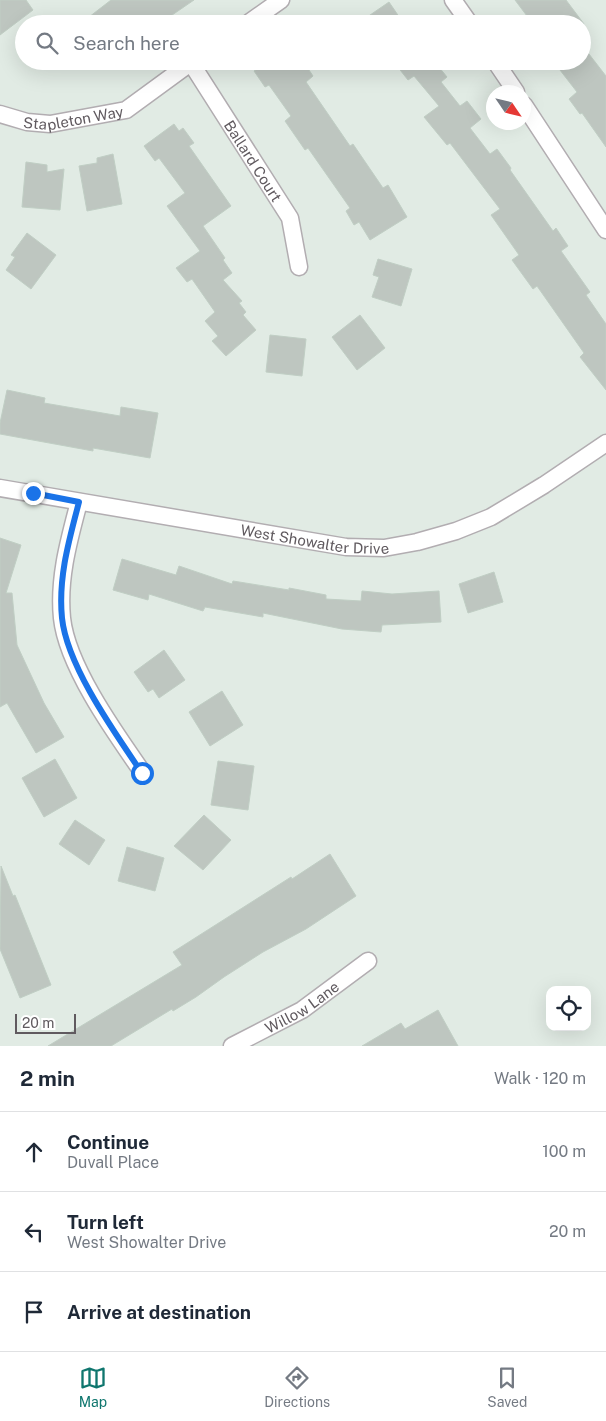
<!DOCTYPE html>
<meta charset="utf-8">
<style>
:root{--surface:#fff;--page:#f6f6f7;--text:#1f2937;--muted:#747a83;--line:#e0e1e3;--accent:#0f766e}
body{margin:0;font-family:"Public Sans",sans-serif;background:var(--page);color:var(--text)}
.controls{position:absolute;right:15px;bottom:15px;display:grid;overflow:hidden;border-radius:10px;box-shadow:0 5px 20px #0002}
.controls button{width:45px;height:45px;display:grid;place-items:center;padding:0;border:0;border-bottom:1px solid var(--line);background:var(--surface);color:var(--text);font:25px sans-serif}
.compass{position:absolute;left:486px;top:85px;width:45px;height:45px;border-radius:50%;background:var(--surface);box-shadow:0 5px 20px #0002;rotate:125deg}
.scale{position:absolute;left:15px;bottom:12px;width:61px;box-sizing:border-box;padding-left:5px;border:2px solid #605a5f;border-top:0;font-size:14px;line-height:18px;white-space:nowrap;color:#605a5f;-webkit-text-stroke:4px #fff;paint-order:stroke}
.stop{position:absolute;width:15px;height:15px;margin:-11px;border:4px solid #1a73e8;border-radius:50%;background:#fff}
.stop.end{background:#1a73e8;border-color:#fff;box-shadow:0 1px 5px #0008}
.list{margin:0;padding:0;list-style:none}
h2{display:flex;justify-content:space-between;align-items:center;height:65px;margin:0;padding:0 20px;font-size:21px}
h2 small{font-size:16px;font-weight:400;color:var(--muted)}
.list li{display:grid;grid-template-columns:32px 1fr auto;gap:15px;align-items:center;box-sizing:border-box;height:80px;padding:0 20px;border-top:1px solid var(--line)}
.list b{display:block;font-size:19px;white-space:nowrap}
.list p{margin:0;font-size:16px;white-space:nowrap;color:var(--muted)}
.list em{font-size:16px;font-style:normal;color:var(--muted)}
.icon{flex:none;width:28px;height:28px;fill:none;stroke:currentColor;stroke-width:2;stroke-linecap:round;stroke-linejoin:round}
.map{position:relative;flex:none;width:606px;height:1046px;overflow:hidden}
.search{position:absolute;background:var(--surface);box-shadow:0 5px 20px #0002;left:15px;right:15px;top:15px;height:55px;display:flex;align-items:center;gap:12px;box-sizing:border-box;padding:0 18px;border-radius:28px;color:var(--muted);font-size:19px}
.sheet{height:305px;background:var(--surface)}
nav{display:flex;justify-content:space-around;align-items:center;box-sizing:border-box;height:70px;border-top:1px solid var(--line);background:var(--surface);font-size:14px;color:var(--muted)}
nav a{display:grid;justify-items:center;gap:2px}
nav .on{color:var(--accent)}
.map>svg:first-child{display:block}
.building{fill:#bec6c0;stroke:#c0cec4}
.lines{fill:none;stroke-linecap:round;stroke-linejoin:round}
.street-casing{stroke:#b2adb1;stroke-width:19}
.street{stroke:#fff;stroke-width:16}
.route{stroke:#1a73e8;stroke-width:6}
.labels{text-anchor:middle;dominant-baseline:central;stroke-width:5;stroke-linejoin:round;paint-order:stroke}
.street-label{font-size:15px;fill:#605a5f;stroke:#fff}
</style>
<div class="map">
<svg width="606" height="1046" viewBox="0 0 606 1046">
<rect width="100%" height="100%" fill="#e1ebe4"/>
<path class="building" d="M0 0H26L33 10 0 35Z
M111 0H194L159 24H80Z
M515 0H566L584 24H533Z
M389 2 404 24H357Z
M582 45 606 76V147L582 113 580 114 569 99 577 92 553 61H582Z
M268 61H303L313 76 306 82 350 146 353 144 383 188 388 185 407 217 370 240 359 222 354 225 346 211 350 208 308 148 305 150 285 121 291 116 269 85 265 87 254 71Z
M393 61H434L447 77 441 82 460 106 467 101 481 119 470 128 490 154 497 149 511 168 510 170 553 231 556 228 568 246 561 251 590 292 586 295 606 324V390L580 357 584 353 537 286 533 289 512 260 519 255 491 215 500 209 450 143 447 145 424 117 439 106 414 76 408 80Z
M174 124 179 131 183 128 194 143 189 146 231 206 203 226 225 258 223 260 232 273 223 280 242 301 239 303 246 312 243 315 256 330 226 356 212 341 218 336 205 321 215 312 192 279 187 282 176 268 200 251 167 206 185 193 159 158 155 161 144 146Z
M113 154 122 204 87 211 79 166 97 163V158Z
M26 162 47 165V172L64 169 60 210 22 207Z
M27 233 56 255 31 289 6 270 15 257 11 255Z
M378 259 412 269 401 306 372 297 379 277 373 275Z
M360 315 385 348 357 370 332 337Z
M270 335 306 339 302 376 266 372Z
M7 390 45 398 44 403 120 416 121 407 158 413 150 458 93 448V451L0 434V423Z
M0 538 21 545 6 593H12L17 645 44 703 64 737 36 753 7 703 0 707Z
M122 559 176 575 179 566 232 584 233 581 289 590V588L326 595V599L361 601 362 591 392 594 439 591 441 622 382 625 381 632 342 629 263 613V617L205 607 203 611 149 594 148 600 113 590Z
M494 572 503 602 468 613 459 584Z
M164 650 185 680 159 698 153 689 148 692 134 672Z
M222 691 243 725 210 746 189 712Z
M55 759 77 798 44 817 22 778Z
M218 761 254 766 248 810 211 805Z
M204 815 231 840 203 870 174 846Z
M75 820 105 840 89 865 59 844Z
M127 847 164 858 155 891 118 881Z
M330 854 356 896 306 929 263 952 224 977 196 997 173 1011 172 1009 111 1046H48L182 965 173 952 291 877 292 879Z
M1 866 13 896 15 895 51 985 20 998 0 949Z
M438 1010 458 1046H362L401 1023 405 1029Z"/>
<g class="lines">
<g class="street-casing">
<g id="street">
<path d="M453 0 470 24"/>
<path d="M247 24 281 0"/>
<path d="M495 61 516 92"/>
<path id="s1" d="M191 63 290 218 299 267"/>
<path d="M524 105 606 230"/>
<path id="s2" d="M0 114 27 122 50 124 126 110 193 61"/>
<path id="s3" d="M0 488 346 547 384 548 417 542 456 531 491 517 544 485 606 443"/>
<path d="M79 502C69 540 58 578 62 618 67 666 115 733 143 773"/>
<path id="s4" d="M232 1046 302 1010 368 961"/>
</g>
</g>
<use href="#street" class="street"/>
</g>
<g class="lines">
<path class="route" d="M33 493 79 502C69 540 58 578 62 618 67 666 115 733 142 773"/>
</g>
<g class="labels">
<g class="street-label">
<text stroke="none"><textPath href="#s2" startOffset="75">Stapleton Way</textPath></text>
<text stroke="none"><textPath href="#s1" startOffset="116">Ballard Court</textPath></text>
<text stroke="none"><textPath href="#s3" startOffset="319">West Showalter Drive</textPath></text>
<text stroke="none"><textPath href="#s4" startOffset="80">Willow Lane</textPath></text>
</g>
</g>
</svg>
<div class="controls">
<button><svg class="icon" aria-label="locate" viewBox="0 0 24 24"><circle cx="12" cy="12" r="6"/><path d="M12 2v4M12 18v4M2 12h4M18 12h4"/></svg></button>
</div>
<svg class="compass" viewBox="-18 -18 36 36"><path d="M0-13l5 13h-10z" fill="#e53935"/><path d="M0 13l5-13h-10z" fill="#747a83"/></svg>
<div class="scale">20 m</div>
<div class="stop" style="left:142px;top:773px"></div>
<div class="stop end" style="left:33px;top:493px"></div>
<div class="search"><svg class="icon" aria-label="search" viewBox="0 0 24 24"><circle cx="10" cy="10" r="6"/><path d="M15 15l6 6"/></svg>Search here</div>
</div>
<section class="sheet">
<h2>2 min<small>Walk · 120 m</small></h2>
<ul class="list">
<li><svg class="icon" aria-label="ahead" viewBox="0 0 24 24"><path d="M12 20V5M6 11l6-6 6 6"/></svg><div><b>Continue</b><p>Duvall Place</p></div><em>100 m</em></li>
<li><svg class="icon" aria-label="left" viewBox="0 0 24 24"><path d="M17 20v-9H6M10 6l-5 5 5 5"/></svg><div><b>Turn left</b><p>West Showalter Drive</p></div><em>20 m</em></li>
<li><svg class="icon" aria-label="arrive" viewBox="0 0 24 24"><path d="M6 21V4h12l-3 4 3 4H6"/></svg><div><b>Arrive at destination</b></div></li>
</ul>
</section>
<nav>
<a class="on"><svg class="icon" aria-label="map" viewBox="0 0 24 24"><path d="M3 6l6-2 6 2 6-2v14l-6 2-6-2-6 2zM9 4v14M15 6v14"/></svg>Map</a>
<a><svg class="icon" aria-label="directions" viewBox="0 0 24 24"><path d="M12 3l9 9-9 9-9-9zM9 14v-3h6M13 9l2 2-2 2"/></svg>Directions</a>
<a><svg class="icon" aria-label="saved" viewBox="0 0 24 24"><path d="M7 4h10v16l-5-4-5 4z"/></svg>Saved</a>
</nav>
